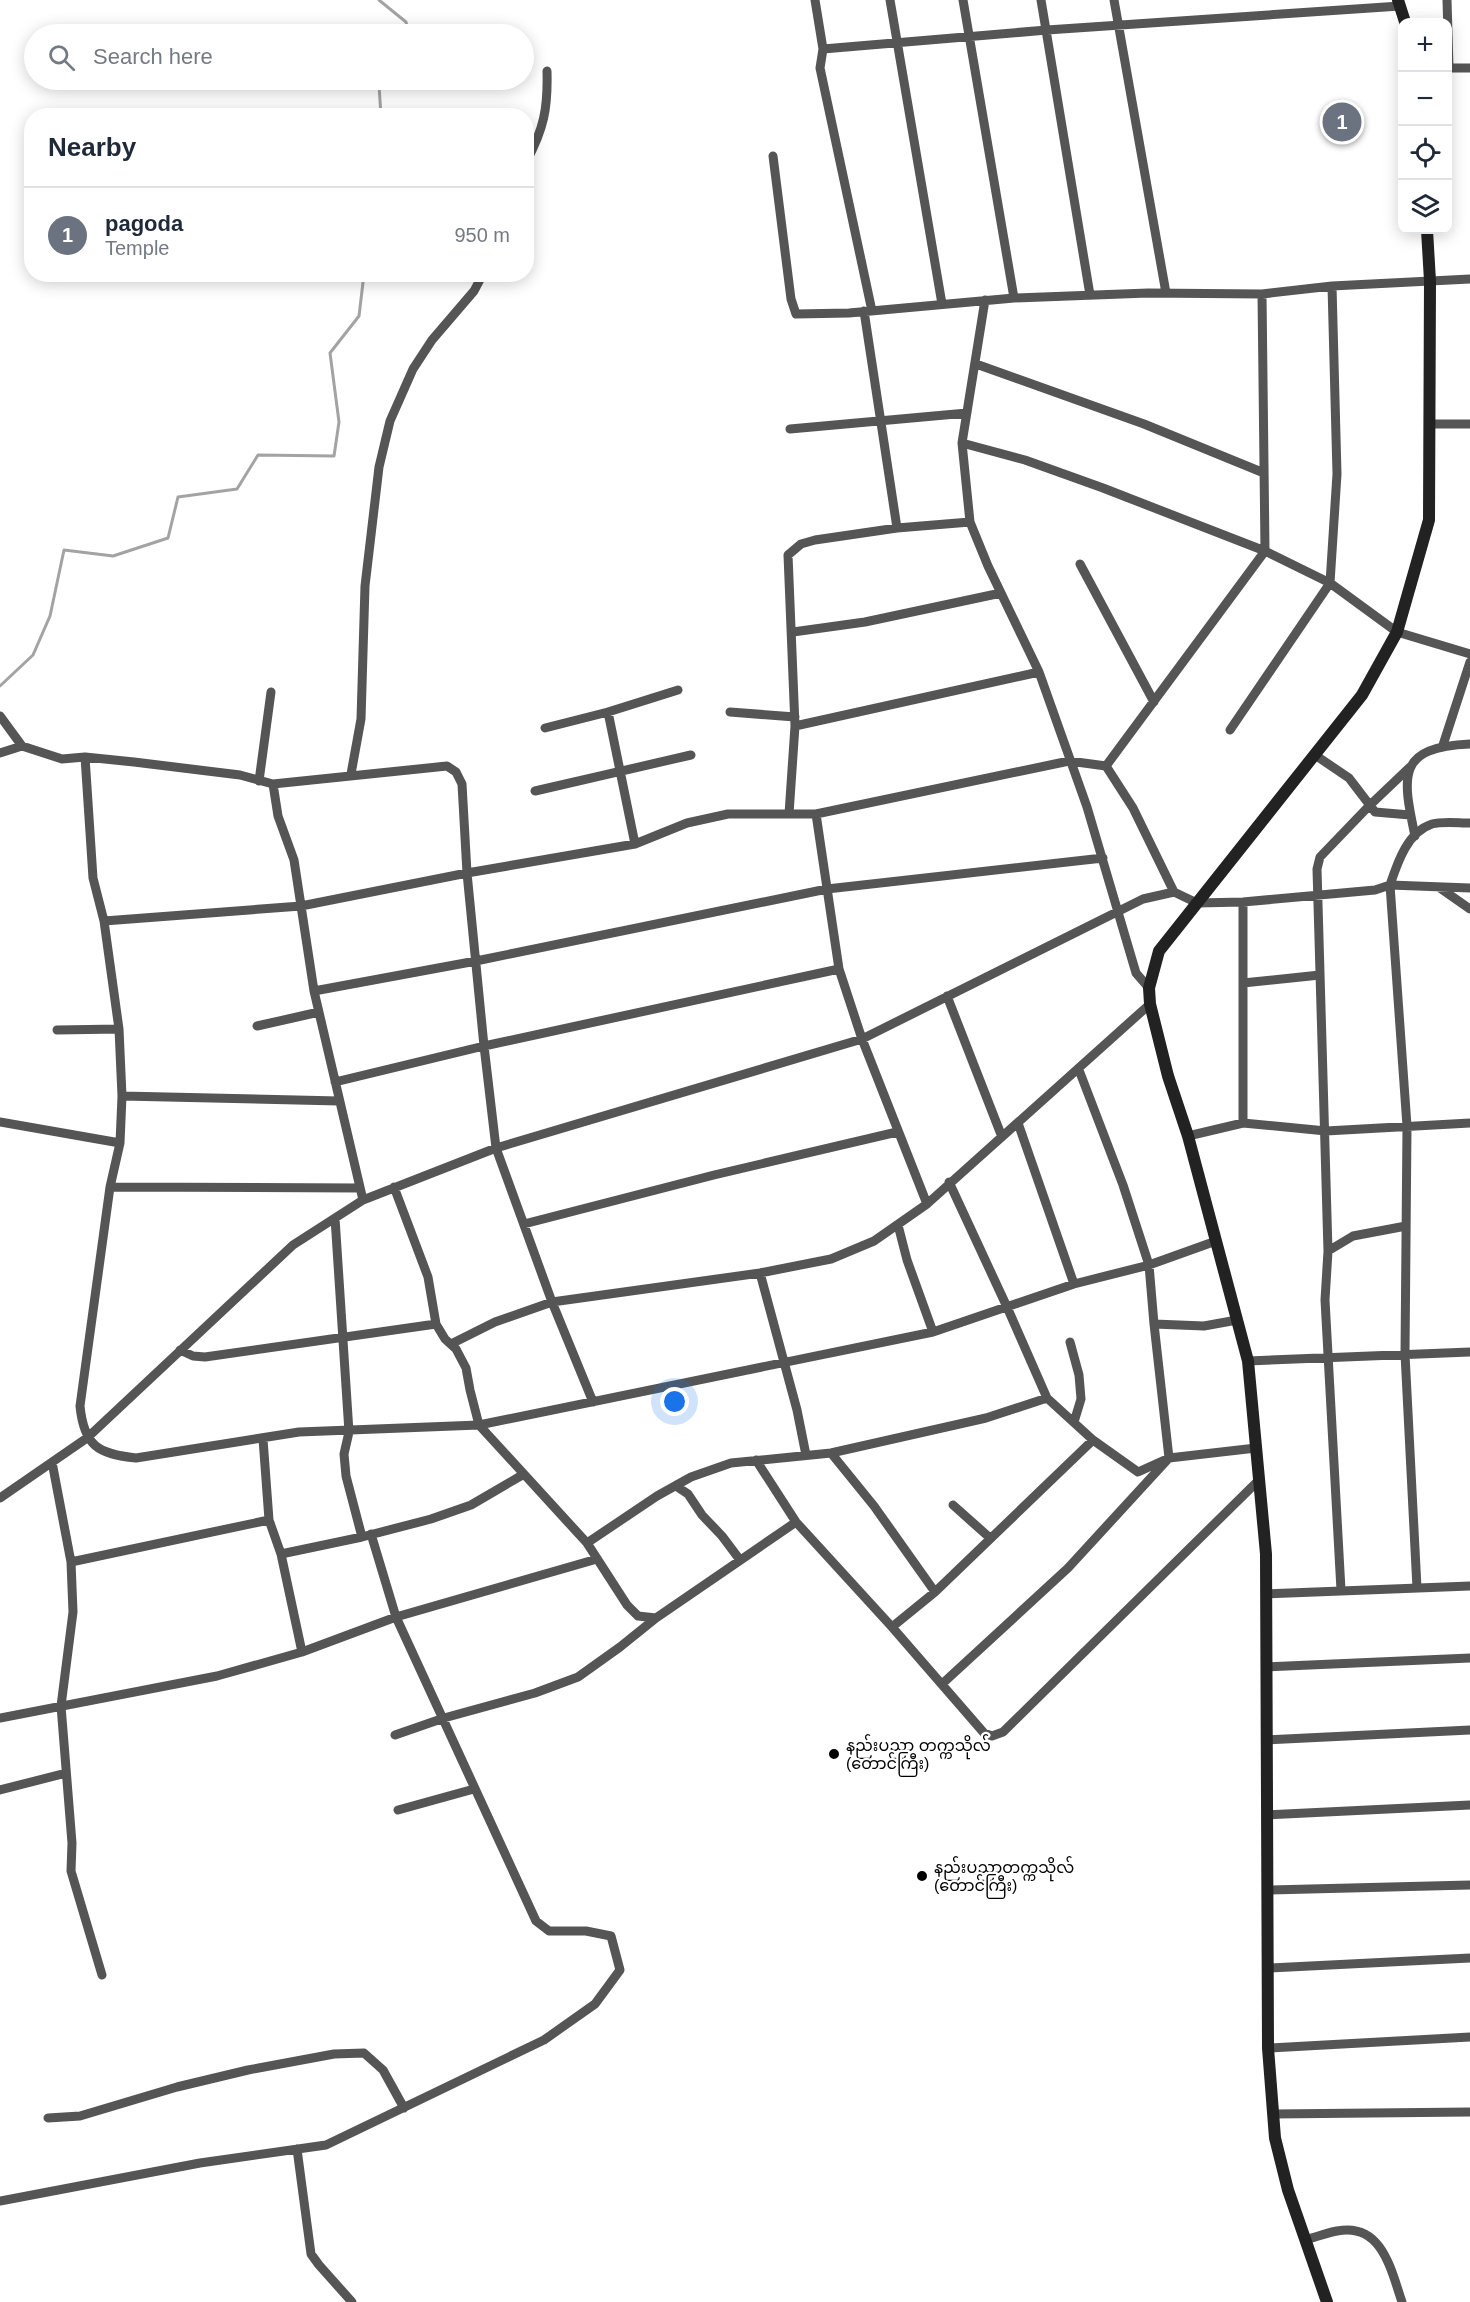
<!DOCTYPE html>
<meta charset="utf-8">
<style>
:root{--surface:#fff;--page:#f6f6f7;--text:#1f2937;--muted:#747a83;--line:#e0e1e3;--accent:#000}
body{margin:0;font-family:Arial,"Noto Sans Myanmar",sans-serif;background:var(--page);color:var(--text)}
.controls{position:absolute;right:18px;top:18px;display:grid;overflow:hidden;border-radius:12px;box-shadow:0 3px 15px #0003}
.controls button{width:54px;height:54px;display:grid;place-items:center;padding:0;border:0;border-bottom:2px solid var(--line);background:var(--surface);color:var(--text);font:30px sans-serif}
.you{position:absolute;left:675px;top:1402px;width:21px;height:21px;margin:-15px;border:4px solid #fff;border-radius:50%;background:#1a73e8;box-shadow:0 0 0 9px #1a73e833}
.badge{display:grid;place-items:center;width:39px;height:39px;border-radius:50%;background:var(--accent);color:#fff;font-size:20px;font-weight:700}
.pin{position:absolute;translate:-50% -50%;border:3px solid #fff;box-shadow:0 2px 6px #0006}
.list{margin:0;padding:0;list-style:none}
h2{display:flex;justify-content:space-between;align-items:center;height:78px;margin:0;padding:0 24px;font-size:26px}
h2 small{font-size:20px;font-weight:400;color:var(--muted)}
.list li{display:grid;grid-template-columns:39px 1fr auto;gap:18px;align-items:center;box-sizing:border-box;height:96px;padding:0 24px;border-top:2px solid var(--line)}
.list b{display:block;font-size:22px;white-space:nowrap}
.list p{margin:0;font-size:20px;white-space:nowrap;color:var(--muted)}
.list em{font-size:20px;font-style:normal;color:var(--muted)}
.icon{flex:none;width:33px;height:33px;fill:none;stroke:currentColor;stroke-width:2;stroke-linecap:round;stroke-linejoin:round}
.map{position:relative;flex:none;width:1470px;height:2302px;overflow:hidden}
.search{position:absolute;background:var(--surface);box-shadow:0 3px 15px #0003;left:24px;top:24px;width:510px;height:66px;display:flex;align-items:center;gap:15px;box-sizing:border-box;padding:0 21px;border-radius:33px;color:var(--muted);font-size:22px}
.panel{position:absolute;background:var(--surface);box-shadow:0 3px 15px #0003;left:24px;top:108px;width:510px;height:174px;border-radius:24px}
.map>svg:first-child{display:block}
.lines{fill:none;stroke-linecap:round;stroke-linejoin:round}
.stream{stroke:#a3a3a3;stroke-width:3}
.street{stroke:#555;stroke-width:9}
.secondary{stroke:#222;stroke-width:12}
.poi-dot{fill:#000;stroke:#fff;stroke-width:2}
.labels{text-anchor:middle;dominant-baseline:central;stroke-width:4.5;stroke-linejoin:round;paint-order:stroke}
.poi-label{font-size:16px;fill:#000;stroke:#fff;text-anchor:start}
</style>
<div class="map">
<svg width="1470" height="2302" viewBox="0 0 1470 2302">
<rect width="100%" height="100%" fill="#fff"/>
<g class="lines">
<path class="stream" d="M379 0 406 22 409 34
M381 116 379 85 386 80
M0 686 33 655 50 616 64 550 113 556 168 538 178 497 237 489 258 455 334 456 339 422 330 353 359 316 364 274"/>
<path class="street" d="M815 0 823 49 820 68 872 311
M890 0 942 304
M963 0 1014 298
M1041 0 1090 295
M1114 0 1166 293
M1447 0 1449 68
M823 49 1047 30 1400 6
M1448 68H1470
M773 156 791 299 796 314 849 313 1014 298 1148 293 1262 294 1332 286 1470 279
M526 162C544 129 548 108 547 71
M985 300 962 443 970 522 988 566 1039 672 1087 807 1136 973 1149 988
M864 311 897 528
M976 364 1144 424 1264 473
M1429 424H1470
M790 429 967 413
M962 443 1025 460 1103 488 1265 551 1330 583 1397 632 1470 654
M1080 564 1154 702
M793 632 865 622 1001 593
M608 712 635 844
M730 712 795 717
M0 716 22 746 62 759 85 757 134 762 240 775 273 784 278 816 294 860 314 991 363 1200
M795 726 1039 672
M545 728 608 712 678 690
M1230 730 1330 583 1337 474 1332 286
M1443 745 1470 662
M0 753 22 746
M1315 755 1349 778 1375 812 1410 815
M351 774 361 719 365 586 379 467 390 421 413 369 432 340 474 291 483 274
M259 781 271 692
M273 784 447 766 456 772 462 784 467 873 484 1046 496 1148 552 1302 593 1402
M535 791 691 755
M789 814 795 726 788 555 801 544 815 540 897 528 970 522
M816 814 839 969 862 1039 927 1204
M1415 836C1402 775 1397 747 1470 744
M1440 888 1470 909
M1174 892 1133 808 1106 766 1265 551 1262 294
M104 921 301 906 467 873 635 844 687 823 728 814H816L1069 761 1106 766
M1243 983 1320 975
M314 991 476 961 827 889 1103 858
M947 996 1002 1137
M257 1026 319 1012
M119 1029 122 1096
M57 1030 119 1029 104 921 93 878 85 757
M1079 1070 1123 1185 1149 1265 1154 1324
M335 1082 484 1046 839 969
M339 1101 122 1096 120 1143 110 1187 80 1406C84 1446 98 1454 136 1458L299 1432 479 1425 933 1332 1074 1284 1149 1265 1216 1241
M0 1122 120 1143
M1018 1123 1074 1284
M1243 1123V902
M1188 1136 1243 1123 1326 1131 1470 1123
M949 1182 1007 1307 1047 1398 1093 1440 1138 1472 1169 1458 1256 1448
M110 1187 360 1188
M394 1187 428 1277 436 1324 445 1339 456 1349 466 1368 470 1390 479 1425 587 1543 627 1605 638 1616 656 1618 796 1522
M335 1218 349 1432 344 1454 346 1476 362 1537
M524 1224 714 1175 897 1132
M898 1225 907 1260 933 1332
M1328 1251 1353 1236 1406 1226
M760 1273 797 1410 806 1455
M1070 1342 1079 1375 1081 1399 1074 1422
M451 1344 495 1322 552 1302 760 1273 831 1259 874 1241 927 1204 1150 1004
M180 1350 193 1356 205 1357 436 1324
M1248 1361 1470 1352
M263 1439 269 1520 281 1554 302 1652
M831 1453 874 1506 935 1592
M756 1460 796 1522 892 1627 935 1592 1093 1440
M52 1462 71 1562 73 1612 61 1706 72 1843 71 1871 102 1975
M676 1486 688 1494 702 1515 722 1536 740 1560
M0 1498 87 1438 293 1245 363 1200 496 1148 862 1039 1143 899 1174 892 1197 903 1243 902 1375 890 1390 885C1397 864 1407 832 1432 824 1443 821 1458 823 1470 823
M953 1505 990 1538
M587 1543 657 1496 691 1477 731 1463 831 1453 986 1418 1047 1398
M281 1554 362 1537 431 1519 471 1505 524 1474
M71 1562 269 1520
M1417 1588 1405 1354 1407 1126 1390 885 1470 888
M1341 1590 1325 1300 1328 1251 1317 869 1320 857 1369 806 1410 767
M1266 1594 1470 1586
M892 1627 984 1733 992 1736 1003 1732 1260 1479
M1266 1667 1470 1658
M942 1684 1068 1568 1169 1458 1154 1324 1204 1326 1237 1320
M0 1718 217 1676 302 1652 396 1617 597 1559
M395 1735 444 1718 535 1693 578 1677 620 1647 656 1618
M1266 1740 1470 1730
M0 1790 66 1773
M398 1810 474 1789
M1267 1815 1470 1805
M1267 1890 1470 1885
M1268 1968 1470 1958
M1268 2048 1470 2037
M1273 2114 1470 2112
M48 2118 80 2116 177 2087 248 2070 334 2054 364 2053 383 2070 404 2108
M297 2149 311 2254 319 2265 352 2302
M0 2201 200 2163 326 2145 544 2040 595 2004 620 1970 611 1936 586 1931H549L536 1921 396 1617 371 1534
M1305 2240C1316 2237 1326 2233 1337 2231 1382 2222 1391 2270 1402 2302"/>
<path class="secondary" d="M1398 0 1405 22
M1327 2302 1288 2190 1275 2138 1268 2048 1266 1554 1248 1361 1188 1136 1168 1076 1150 1004 1149 988 1159 951 1362 695 1397 632 1429 520 1430 281 1427 230"/>
</g>
<g class="poi-dot">
<circle cx="834" cy="1754" r="6"/>
<circle cx="922" cy="1876" r="6"/>
</g>
<g class="labels">
<g class="poi-label">
<text x="846" y="1745">နည်းပညာ တက္ကသိုလ်<tspan x="846" dy="18">(တောင်ကြီး)</tspan></text>
<text x="934" y="1867">နည်းပညာတက္ကသိုလ်<tspan x="934" dy="18">(တောင်ကြီး)</tspan></text>
</g>
</g>
</svg>
<div class="controls">
<button>+</button>
<button>−</button>
<button><svg class="icon" aria-label="locate" viewBox="0 0 24 24"><circle cx="12" cy="12" r="6"/><path d="M12 2v4M12 18v4M2 12h4M18 12h4"/></svg></button>
<button><svg class="icon" aria-label="layers" viewBox="0 0 24 24"><path d="M12 4l9 5-9 5-9-5zM3 14l9 5 9-5"/></svg></button>
</div>
<div class="you"></div>
<div class="pin badge" style="left:1342px;top:122px;background:#6b7280">1</div>
<div class="search"><svg class="icon" aria-label="search" viewBox="0 0 24 24"><circle cx="10" cy="10" r="6"/><path d="M15 15l6 6"/></svg>Search here</div>
<section class="panel">
<h2>Nearby<small></small></h2>
<ul class="list">
<li><span class="badge" style="background:#6b7280">1</span><div><b>pagoda</b><p>Temple</p></div><em>950 m</em></li>
</ul>
</section>
</div>
